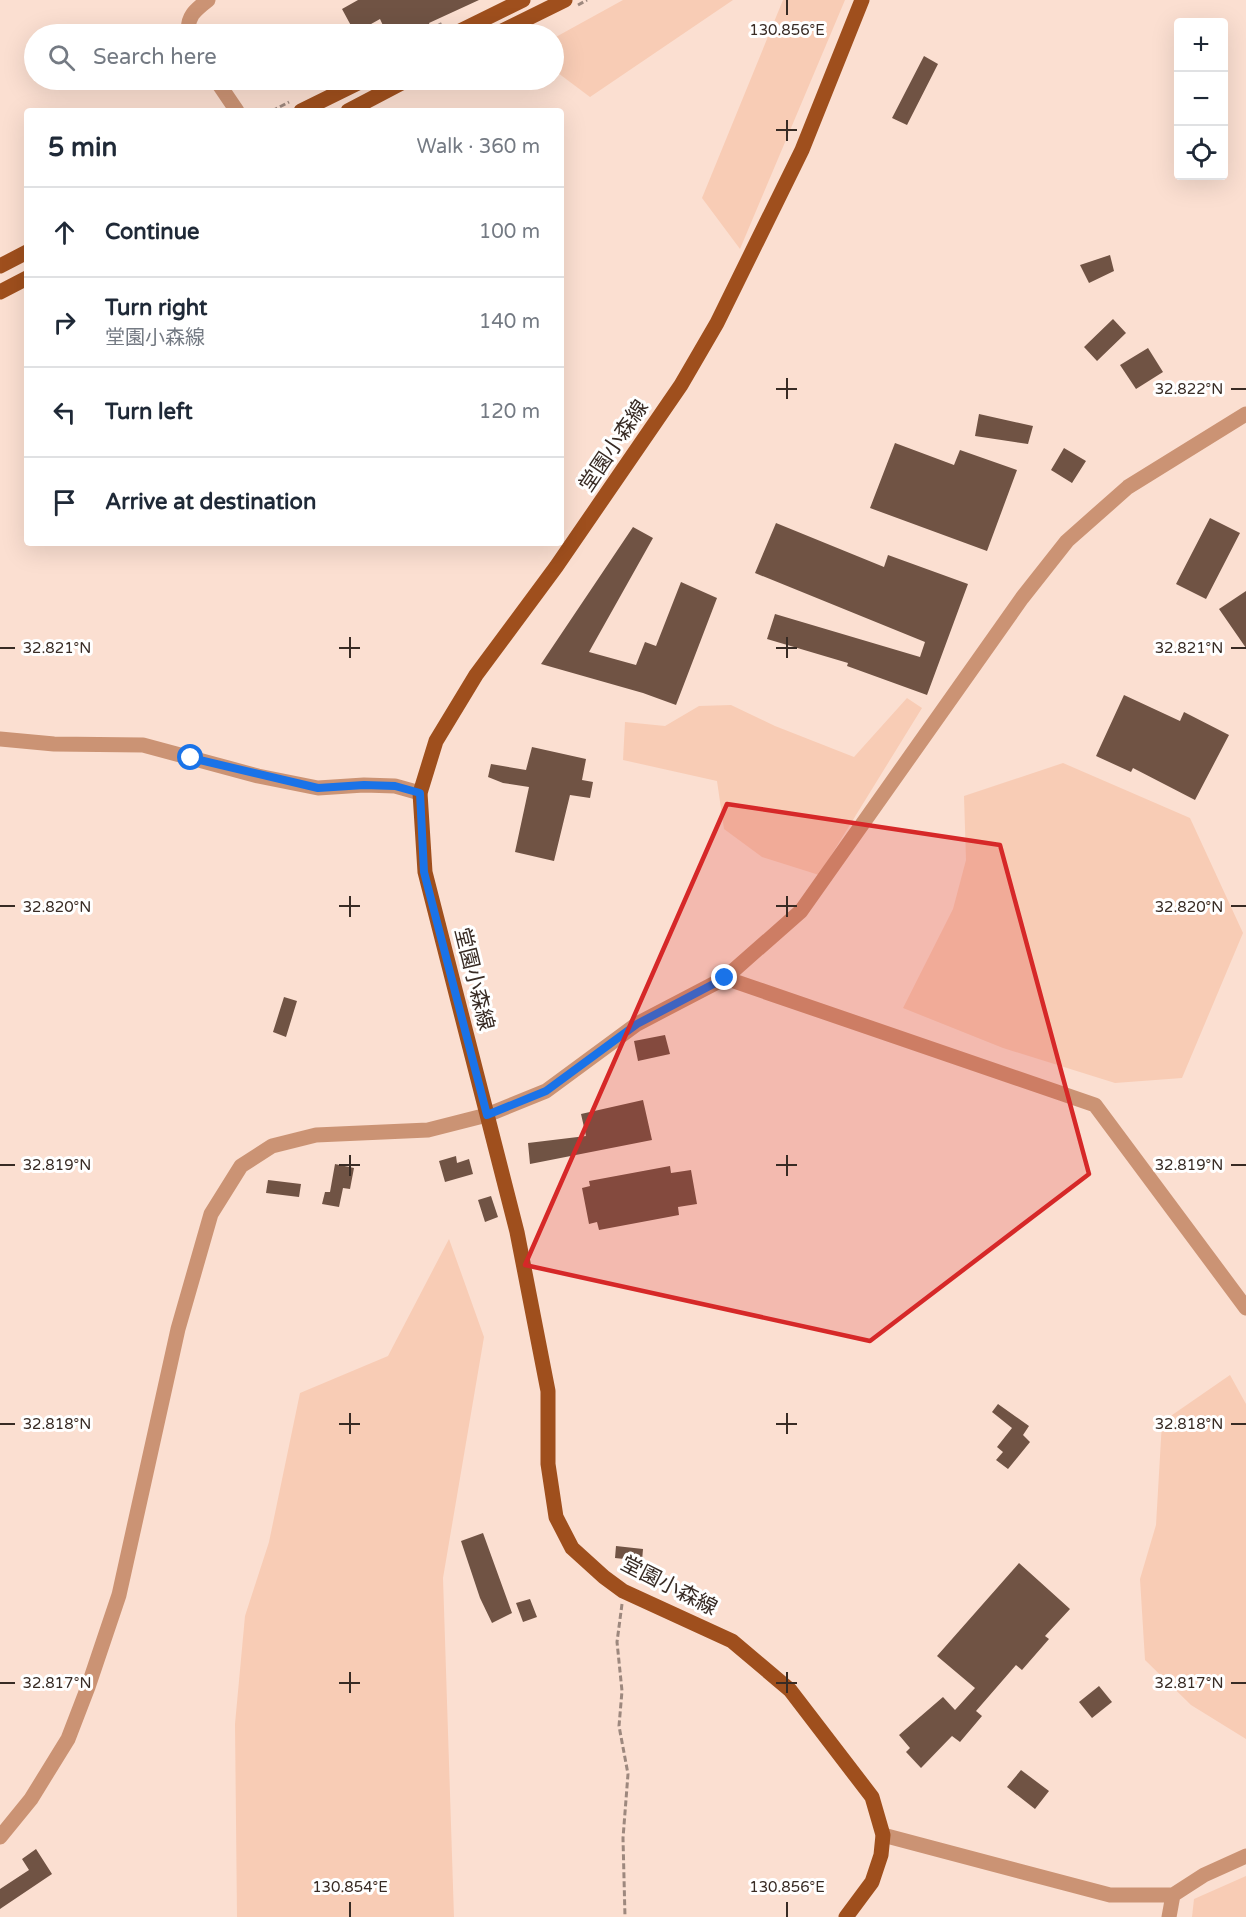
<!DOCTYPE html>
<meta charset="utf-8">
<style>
:root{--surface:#fff;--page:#f2f2f3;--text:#1f2937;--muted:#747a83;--line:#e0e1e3}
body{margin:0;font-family:"Varela Round","Noto Sans JP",sans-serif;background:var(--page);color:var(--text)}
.controls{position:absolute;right:18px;top:18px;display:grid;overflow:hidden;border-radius:6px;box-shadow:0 6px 24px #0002}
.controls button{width:54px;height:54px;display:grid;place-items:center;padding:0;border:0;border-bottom:2px solid var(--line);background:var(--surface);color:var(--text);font:30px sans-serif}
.stop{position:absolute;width:18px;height:18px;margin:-14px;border:4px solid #1a73e8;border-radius:50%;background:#fff}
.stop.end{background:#1a73e8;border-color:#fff;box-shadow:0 2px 6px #0008}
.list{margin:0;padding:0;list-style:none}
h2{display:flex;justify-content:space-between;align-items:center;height:78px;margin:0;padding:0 24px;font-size:26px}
h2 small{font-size:20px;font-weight:400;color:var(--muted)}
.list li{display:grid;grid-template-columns:39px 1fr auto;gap:18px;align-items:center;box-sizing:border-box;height:90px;padding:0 24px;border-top:2px solid var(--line)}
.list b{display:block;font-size:22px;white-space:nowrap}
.list p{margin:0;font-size:20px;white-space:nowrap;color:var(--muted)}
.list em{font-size:20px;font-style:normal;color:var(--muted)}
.icon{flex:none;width:33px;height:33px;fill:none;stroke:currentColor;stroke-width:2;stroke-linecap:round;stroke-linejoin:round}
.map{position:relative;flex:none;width:1246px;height:1917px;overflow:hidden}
.search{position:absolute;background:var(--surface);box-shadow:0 6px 24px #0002;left:24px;top:24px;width:540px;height:66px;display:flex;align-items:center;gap:15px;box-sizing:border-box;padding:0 21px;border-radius:33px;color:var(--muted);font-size:22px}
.panel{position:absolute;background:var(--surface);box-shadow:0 6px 24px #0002;left:24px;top:108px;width:540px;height:438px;border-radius:6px}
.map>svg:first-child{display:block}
.green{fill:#f8ccb5}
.building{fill:#705344}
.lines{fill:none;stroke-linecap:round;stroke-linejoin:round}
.path{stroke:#9d887e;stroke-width:3;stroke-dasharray:6 3;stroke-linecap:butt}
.minor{stroke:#cb9374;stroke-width:15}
.major{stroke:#9f4f1d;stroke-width:15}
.route{stroke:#1a73e8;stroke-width:8}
.marked{fill:#d62828;fill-opacity:0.2;stroke:#d62828;stroke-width:4.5;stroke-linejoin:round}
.ticks{fill:none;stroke:#382b24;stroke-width:2}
.labels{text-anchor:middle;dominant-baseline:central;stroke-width:6;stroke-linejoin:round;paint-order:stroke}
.street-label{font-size:21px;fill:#382b24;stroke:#fff}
.ticks-label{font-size:15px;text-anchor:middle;fill:#382b24;stroke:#fff;stroke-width:6;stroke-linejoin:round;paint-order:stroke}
</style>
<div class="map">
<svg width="1246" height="1917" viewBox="0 0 1246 1917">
<rect width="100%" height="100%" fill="#fbdfd1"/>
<path class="green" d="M623 0H733L590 97 554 70V38Z
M783 0H845L740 249 702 198Z
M907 698 922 708 819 875 762 857 724 829 717 781 623 760 625 722 665 726 699 706 731 705 775 726 854 757Z
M1063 763 1190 818 1243 933 1182 1078 1115 1083 1003 1048 903 1008 953 909 966 860 964 796Z
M449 1239 484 1337 443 1578 454 1917H237L235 1724 245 1616 269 1542 300 1393 388 1356Z
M1230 1375 1246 1404V1739L1191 1705 1145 1660 1140 1579 1156 1525 1162 1422Z
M1246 1876V1917H1192L1194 1899Z"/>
<path class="building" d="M358 0H479L429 23 431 28 416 34H387L380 19 355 33 342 9Z
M924 56 938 64 907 125 892 118Z
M1110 255 1114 271 1089 283 1080 265Z
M1113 319 1126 333 1097 361 1084 347Z
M1148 348 1163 372 1136 389 1120 365Z
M979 414 1033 426 1028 444 975 436Z
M895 443 954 465 960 450 1017 470 987 551 870 508Z
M1064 448 1086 461 1072 483 1051 470Z
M1210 518 1240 533 1206 599 1176 584Z
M776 523 884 567 888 555 968 584 927 695 847 666 848 663 767 639 775 614 920 657 925 642 755 573Z
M633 527 653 538 589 652 636 665 645 642 656 646 681 582 717 598 676 705 643 693 541 664Z
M1246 591V648L1219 609Z
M1124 695 1180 721 1184 712 1229 735 1195 800 1133 768 1131 772 1096 756Z
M532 747 586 759 582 780 593 782 590 798 570 795 554 861 515 852 529 787 503 783 488 777 491 764 526 770Z
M284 997 297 1001 286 1037 273 1032Z
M665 1035 670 1054 638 1061 634 1041Z
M643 1100 652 1140 530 1164 528 1143 586 1136 581 1114Z
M456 1156 457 1163 469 1159 473 1174 445 1182 439 1161Z
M335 1164 354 1168 350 1189 343 1188 339 1207 322 1204 325 1192H330Z
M670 1166 671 1173 691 1170 697 1204 678 1207 679 1215 599 1230 597 1222 589 1224 582 1188 590 1186 589 1181Z
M268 1180 301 1184 299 1197 266 1193Z
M491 1196 498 1217 485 1222 478 1200Z
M998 1404 1029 1426 1023 1435 1030 1442 1008 1469 996 1460 1003 1452 997 1447 1012 1428 992 1412Z
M483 1533 512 1613 492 1623 480 1598 461 1541Z
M616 1546 643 1549 642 1561 615 1558Z
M1019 1563 1070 1609 1045 1636 1049 1639 1022 1670 1016 1665 976 1711 982 1716 960 1742 952 1736 921 1768 906 1752 910 1748 899 1735 943 1697 955 1710 975 1688 937 1656Z
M530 1599 537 1617 523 1622 516 1603Z
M1099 1686 1112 1702 1092 1718 1079 1702Z
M1021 1770 1049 1791 1035 1809 1007 1787Z
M36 1849 52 1874 0 1909V1889L29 1870 22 1859Z"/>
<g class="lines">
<path class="path" d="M578 5 587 0
M420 34 443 23
M272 111 289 102
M622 1604 617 1642 622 1691 619 1726 628 1774 623 1838 625 1917"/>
<path class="minor" d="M189 34C186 17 195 10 208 0
M216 80 237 111
M0 739 54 744 143 745 258 776 318 788 364 785 395 786 420 793
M725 978 1095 1105 1246 1308
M883 1835 1110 1895H1173L1204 1875 1246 1856
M0 1837 31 1799 68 1739 88 1687 119 1595 178 1329 211 1214 241 1166 272 1146 316 1135 428 1130 487 1115 546 1091 637 1024 725 978 801 911 1022 598 1067 541 1128 487 1246 414
M1169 1917 1173 1895"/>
<path class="major" d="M454 34 523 0
M496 34 565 0
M301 111 364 80
M348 111 407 80
M0 266 27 252
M0 292 27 278
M846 1917 872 1882 881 1855 883 1835 872 1797 790 1690 732 1641 623 1591 604 1577 572 1548 556 1517 548 1464V1391L517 1232 425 872 420 793 436 741 476 675 556 567 681 385 717 323 802 150 862 0"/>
</g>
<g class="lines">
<path class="route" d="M191 758 318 788 364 785 395 786 420 793 424 872 487 1115 546 1091 637 1024 725 978"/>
</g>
<path class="marked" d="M727 804 1000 845 1089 1174 870 1341 525 1265Z"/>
<path class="ticks" d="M787 0V15M787 120V141M776 130H797M787 378V399M776 389H797M1231 389H1246M350 637V658M787 637V658M0 648H15M339 648H360M776 648H797M1231 648H1246M350 896V917M787 896V917M0 906H15M339 906H360M776 906H797M1231 906H1246M350 1155V1176M787 1155V1176M0 1165H15M339 1165H360M776 1165H797M1231 1165H1246M350 1413V1434M787 1413V1434M0 1424H15M339 1424H360M776 1424H797M1231 1424H1246M350 1672V1693M787 1672V1693M0 1683H15M339 1683H360M776 1683H797M1231 1683H1246M350 1902V1917M787 1902V1917"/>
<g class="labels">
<g class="street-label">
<text transform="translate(614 446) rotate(-56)">堂園小森線</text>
<text transform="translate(474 979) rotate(76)">堂園小森線</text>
<text transform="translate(669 1586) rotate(27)">堂園小森線</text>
</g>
</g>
<g class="ticks-label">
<text x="787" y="35">130.856°E</text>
<text x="1189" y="394">32.822°N</text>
<text x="57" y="653">32.821°N</text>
<text x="1189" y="653">32.821°N</text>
<text x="57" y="912">32.820°N</text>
<text x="1189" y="912">32.820°N</text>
<text x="57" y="1170">32.819°N</text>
<text x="1189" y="1170">32.819°N</text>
<text x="57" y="1429">32.818°N</text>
<text x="1189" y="1429">32.818°N</text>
<text x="57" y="1688">32.817°N</text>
<text x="1189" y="1688">32.817°N</text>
<text x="350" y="1892">130.854°E</text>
<text x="787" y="1892">130.856°E</text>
</g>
</svg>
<div class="controls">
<button>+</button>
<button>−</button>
<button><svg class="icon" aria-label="locate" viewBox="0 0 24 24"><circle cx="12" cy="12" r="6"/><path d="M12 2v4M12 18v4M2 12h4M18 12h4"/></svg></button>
</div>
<div class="stop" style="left:191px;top:758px"></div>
<div class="stop end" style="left:725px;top:978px"></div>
<div class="search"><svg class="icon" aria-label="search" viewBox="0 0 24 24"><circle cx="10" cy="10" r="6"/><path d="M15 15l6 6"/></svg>Search here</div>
<section class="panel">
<h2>5 min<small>Walk · 360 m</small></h2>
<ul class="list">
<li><svg class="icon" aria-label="ahead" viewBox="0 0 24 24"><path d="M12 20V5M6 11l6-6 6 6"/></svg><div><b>Continue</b></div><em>100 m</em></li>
<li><svg class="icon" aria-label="right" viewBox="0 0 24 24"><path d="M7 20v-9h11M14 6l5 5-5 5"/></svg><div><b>Turn right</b><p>堂園小森線</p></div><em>140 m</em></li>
<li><svg class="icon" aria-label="left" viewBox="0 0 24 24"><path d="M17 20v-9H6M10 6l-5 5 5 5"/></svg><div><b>Turn left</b></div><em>120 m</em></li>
<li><svg class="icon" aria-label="arrive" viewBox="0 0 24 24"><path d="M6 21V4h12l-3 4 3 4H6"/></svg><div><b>Arrive at destination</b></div></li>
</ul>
</section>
</div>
